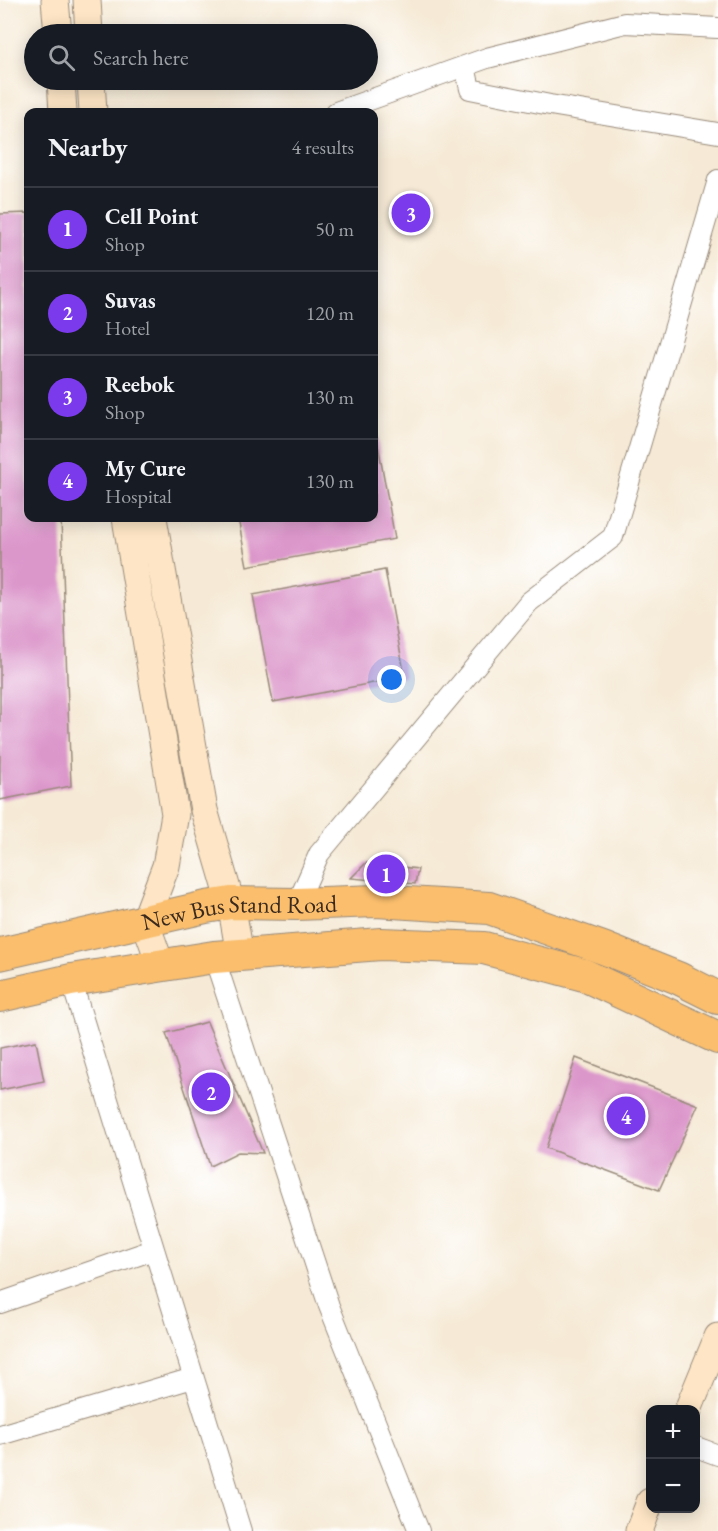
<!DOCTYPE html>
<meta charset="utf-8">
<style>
:root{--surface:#171b24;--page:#242831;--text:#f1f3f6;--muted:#9ea1a6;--line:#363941;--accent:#7c3aed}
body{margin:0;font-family:"EB Garamond",serif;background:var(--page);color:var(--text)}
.controls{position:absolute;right:18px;bottom:18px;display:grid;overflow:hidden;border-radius:12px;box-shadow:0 3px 15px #0003}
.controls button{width:54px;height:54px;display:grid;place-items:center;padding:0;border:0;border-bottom:2px solid var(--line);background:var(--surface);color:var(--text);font:30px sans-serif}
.you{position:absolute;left:392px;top:680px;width:21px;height:21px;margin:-15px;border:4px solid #fff;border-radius:50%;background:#1a73e8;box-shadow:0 0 0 9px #1a73e833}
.badge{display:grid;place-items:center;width:39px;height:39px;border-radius:50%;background:var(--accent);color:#fff;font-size:20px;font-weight:700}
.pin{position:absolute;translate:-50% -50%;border:3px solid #fff;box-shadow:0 2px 6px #0006}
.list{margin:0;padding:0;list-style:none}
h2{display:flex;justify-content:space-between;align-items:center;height:78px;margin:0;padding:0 24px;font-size:26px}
h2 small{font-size:20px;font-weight:400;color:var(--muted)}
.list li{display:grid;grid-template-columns:39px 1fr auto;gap:18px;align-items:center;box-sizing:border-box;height:84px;padding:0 24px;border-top:2px solid var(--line)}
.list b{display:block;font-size:22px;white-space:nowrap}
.list p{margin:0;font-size:20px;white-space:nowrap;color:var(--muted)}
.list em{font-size:20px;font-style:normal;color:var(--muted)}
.icon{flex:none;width:33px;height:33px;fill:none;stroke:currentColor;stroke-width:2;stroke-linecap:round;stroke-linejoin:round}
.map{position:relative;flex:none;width:718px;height:1531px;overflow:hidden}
.search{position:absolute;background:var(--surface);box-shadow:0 3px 15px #0003;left:24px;top:24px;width:354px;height:66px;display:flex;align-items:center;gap:15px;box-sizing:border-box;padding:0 21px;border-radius:33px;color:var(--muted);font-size:22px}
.panel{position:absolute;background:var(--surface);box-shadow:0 3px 15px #0003;left:24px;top:108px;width:354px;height:414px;border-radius:12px}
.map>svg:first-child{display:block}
.building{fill:#db96ca}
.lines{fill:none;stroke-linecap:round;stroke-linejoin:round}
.minor-casing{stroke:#988a7a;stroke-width:22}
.secondary-casing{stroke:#988a7a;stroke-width:29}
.primary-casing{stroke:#988a7a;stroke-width:34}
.minor{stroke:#fff;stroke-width:20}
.secondary{stroke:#fde5c5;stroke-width:27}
.primary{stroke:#fabe6d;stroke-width:32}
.labels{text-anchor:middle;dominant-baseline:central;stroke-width:4.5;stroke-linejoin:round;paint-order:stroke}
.street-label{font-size:24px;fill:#3b2a1e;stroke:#fff}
</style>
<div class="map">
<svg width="718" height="1531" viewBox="0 0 718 1531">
<rect width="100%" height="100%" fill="#fff"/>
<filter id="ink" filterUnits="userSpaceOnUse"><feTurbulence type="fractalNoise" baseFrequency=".0167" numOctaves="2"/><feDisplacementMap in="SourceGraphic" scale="12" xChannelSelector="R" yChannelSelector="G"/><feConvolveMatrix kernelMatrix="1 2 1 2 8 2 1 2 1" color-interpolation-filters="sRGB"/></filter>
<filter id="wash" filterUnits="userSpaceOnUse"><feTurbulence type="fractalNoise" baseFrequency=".008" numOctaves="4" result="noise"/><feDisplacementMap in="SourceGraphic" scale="24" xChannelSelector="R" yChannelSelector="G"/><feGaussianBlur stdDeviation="1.35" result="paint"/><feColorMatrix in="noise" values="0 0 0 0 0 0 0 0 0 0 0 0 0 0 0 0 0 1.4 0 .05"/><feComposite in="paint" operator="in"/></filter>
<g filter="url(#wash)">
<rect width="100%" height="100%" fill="#f6ead6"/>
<g id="blocks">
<path class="building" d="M28 213V518H61L71 786 0 800V214Z
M375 428 395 539 247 566 238 518H374Z
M385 570 405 677 273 702 253 595Z
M366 863 418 869 415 884 351 878Z
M207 1022 263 1153 238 1152 210 1166 166 1033Z
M36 1041 44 1081 0 1090V1048Z
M576 1058 698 1105 659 1190 546 1148Z"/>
</g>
</g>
<g filter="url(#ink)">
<use href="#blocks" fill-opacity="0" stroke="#988a7a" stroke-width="1.5"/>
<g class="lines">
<g class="minor-casing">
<path id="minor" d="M465 66 470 89 550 105 718 133
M336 112 487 58 625 23 718 28
M297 904 319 854 529 602 613 537 718 180
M214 957 329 1306 419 1531
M71 980 241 1531
M0 1303 153 1250
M0 1435 193 1378
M696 1447 718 1455"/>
</g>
<g class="secondary-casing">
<path id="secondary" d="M55 0 58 34
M87 0 89 34
M61 80 63 112
M91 80 93 112
M126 518 175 814 166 866 145 921 161 966
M153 518 204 810 231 903 240 955
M688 1410 718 1337
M639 1531 650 1502"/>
</g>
<g class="primary-casing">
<g id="primary">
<path id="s1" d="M0 954 206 907 231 903 297 904 376 901 489 908 603 948 678 978 718 998"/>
<path d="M0 996 71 980 214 957 381 944 484 948 584 975 718 1038"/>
</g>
</g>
<use href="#minor" class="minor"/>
<use href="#secondary" class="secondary"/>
<use href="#primary" class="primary"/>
</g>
</g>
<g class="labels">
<g class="street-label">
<text stroke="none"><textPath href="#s1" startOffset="244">New Bus Stand Road</textPath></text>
</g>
</g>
</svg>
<div class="controls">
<button>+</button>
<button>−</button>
</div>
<div class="you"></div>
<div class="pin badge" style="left:386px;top:874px">1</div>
<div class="pin badge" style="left:211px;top:1092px">2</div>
<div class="pin badge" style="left:411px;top:213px">3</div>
<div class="pin badge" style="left:626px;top:1116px">4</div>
<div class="search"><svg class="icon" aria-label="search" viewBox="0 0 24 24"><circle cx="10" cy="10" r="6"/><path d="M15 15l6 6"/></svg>Search here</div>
<section class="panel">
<h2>Nearby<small>4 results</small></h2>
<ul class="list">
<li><span class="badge">1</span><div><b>Cell Point</b><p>Shop</p></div><em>50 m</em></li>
<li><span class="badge">2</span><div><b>Suvas</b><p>Hotel</p></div><em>120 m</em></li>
<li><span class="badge">3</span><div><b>Reebok</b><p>Shop</p></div><em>130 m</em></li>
<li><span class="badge">4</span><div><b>My Cure</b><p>Hospital</p></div><em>130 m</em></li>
</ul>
</section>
</div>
